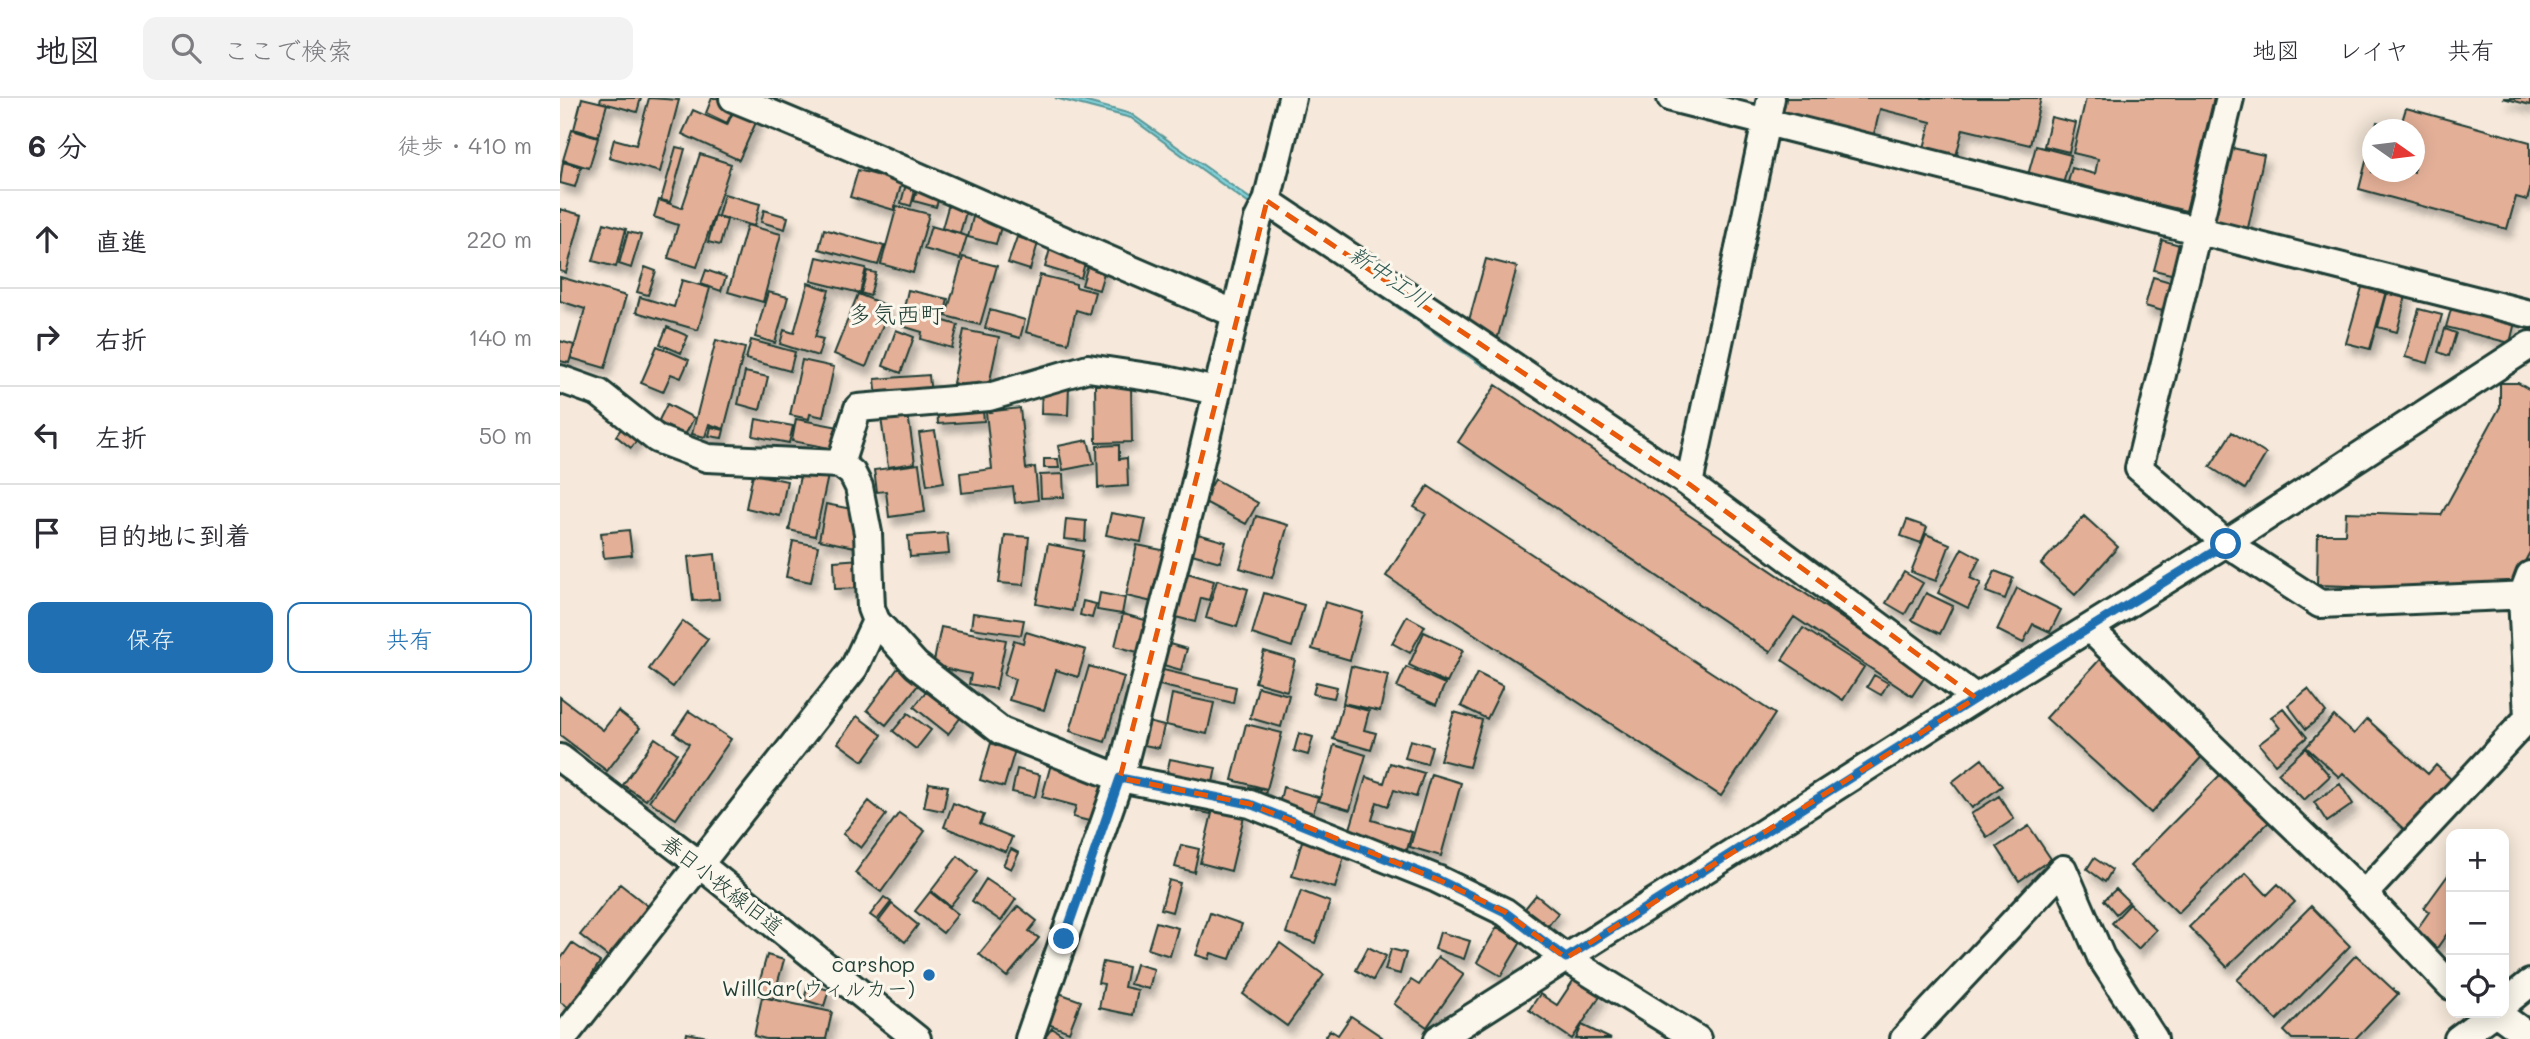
<!DOCTYPE html>
<html lang="ja">
<meta charset="utf-8">
<style>
:root{--surface:#fff;--page:#f2f2f3;--text:#2b2b33;--muted:#7c7c81;--line:#e1e1e2;--accent:#1f6fb2}
body{margin:0;font-family:Mali,"Klee One",sans-serif;background:var(--page);color:var(--text)}
.controls{position:absolute;right:21px;bottom:21px;display:grid;overflow:hidden;border-radius:14px;box-shadow:0 4px 18px #0003}
.controls button{width:63px;height:63px;display:grid;place-items:center;padding:0;border:0;border-bottom:2px solid var(--line);background:var(--surface);color:var(--text);font:35px sans-serif}
.compass{position:absolute;left:1802px;top:21px;width:63px;height:63px;border-radius:50%;background:var(--surface);box-shadow:0 4px 18px #0003;rotate:104deg}
.stop{position:absolute;width:21px;height:21px;margin:-16px;border:5px solid #1f6fb2;border-radius:50%;background:#fff}
.stop.end{background:#1f6fb2;border-color:#fff;box-shadow:0 2px 7px #0008}
.list{margin:0;padding:0;list-style:none}
h2{display:flex;justify-content:space-between;align-items:center;height:91px;margin:0;padding:0 28px;font-size:30px}
h2 small{font-size:23px;font-weight:400;color:var(--muted)}
.list li{display:grid;grid-template-columns:46px 1fr auto;gap:21px;align-items:center;box-sizing:border-box;height:98px;padding:0 28px;border-top:2px solid var(--line)}
.list b{display:block;font-size:26px;white-space:nowrap}
.list em{font-size:23px;font-style:normal;color:var(--muted)}
.actions{display:flex;gap:14px;padding:21px 28px}
.actions a{flex:1;padding:16px 0;border:2px solid var(--accent);border-radius:14px;text-align:center;font-size:24px;color:var(--accent)}
.actions .main{background:var(--accent);color:#fff}
.icon{flex:none;width:38px;height:38px;fill:none;stroke:currentColor;stroke-width:2;stroke-linecap:round;stroke-linejoin:round}
.map{position:relative;flex:none;width:1970px;height:941px;overflow:hidden}
header{display:flex;align-items:center;gap:42px;box-sizing:border-box;height:98px;padding:0 35px;background:var(--surface);border-bottom:2px solid var(--line)}
header strong{font-size:33px}
nav{display:flex;gap:38px;margin-inline-start:auto;font-size:24px}
.search{width:490px;height:63px;background:var(--page);display:flex;align-items:center;gap:18px;box-sizing:border-box;padding:0 24px;border-radius:14px;color:var(--muted);font-size:26px}
main{display:flex}
aside{flex:1;background:var(--surface)}
.map>svg:first-child{display:block}
.water{fill:#82d3db;stroke:#5a9798;stroke-width:2}
.lines{fill:none;stroke-linecap:round;stroke-linejoin:round}
.stream{stroke:#5a9798;stroke-width:7}
.building{fill:#e3af97;stroke:#1f3d34;stroke-width:2;filter:url(#shadow)}
.minor-casing{stroke:#1f3d34;stroke-width:32}
.minor{stroke:#fbf7ec;stroke-width:26}
.route{stroke:#1f6fb2;stroke-width:9}
.marked{fill:none;stroke:#e8590c;stroke-width:5;stroke-dasharray:14 9;stroke-linejoin:round}
.poi-dot{fill:#1f6fb2;stroke:#fbf7ec;stroke-width:2.5}
.labels{text-anchor:middle;dominant-baseline:central;stroke-width:6;stroke-linejoin:round;paint-order:stroke}
.street-label{font-size:21px;fill:#1f3d34;stroke:#fbf7ec}
.poi-label{font-size:21px;fill:#1f3d34;stroke:#fbf7ec;text-anchor:end}
.water-label{font-size:23px;font-style:italic;fill:#335b55;stroke:#fbf7ec}
.quarter-label{font-size:24px;fill:#1f3d34;stroke:#fbf7ec}
</style>
<header>
<strong>地図</strong>
<div class="search"><svg class="icon" aria-label="search" viewBox="0 0 24 24"><circle cx="10" cy="10" r="6"/><path d="M15 15l6 6"/></svg>ここで検索</div>
<nav><a>地図</a><a>レイヤ</a><a>共有</a></nav>
</header>
<main>
<aside>
<h2>6 分<small>徒歩 · 410 m</small></h2>
<ul class="list">
<li><svg class="icon" aria-label="ahead" viewBox="0 0 24 24"><path d="M12 20V5M6 11l6-6 6 6"/></svg><div><b>直進</b></div><em>220 m</em></li>
<li><svg class="icon" aria-label="right" viewBox="0 0 24 24"><path d="M7 20v-9h11M14 6l5 5-5 5"/></svg><div><b>右折</b></div><em>140 m</em></li>
<li><svg class="icon" aria-label="left" viewBox="0 0 24 24"><path d="M17 20v-9H6M10 6l-5 5 5 5"/></svg><div><b>左折</b></div><em>50 m</em></li>
<li><svg class="icon" aria-label="arrive" viewBox="0 0 24 24"><path d="M6 21V4h12l-3 4 3 4H6"/></svg><div><b>目的地に到着</b></div></li>
</ul>
<div class="actions"><a class="main">保存</a><a>共有</a></div>
</aside>
<div class="map">
<svg width="1970" height="941" viewBox="0 0 1970 941">
<defs>
<filter id="shadow"><feDropShadow dx="4.5" dy="8" stdDeviation="3.5" flood-color="#0004"/></filter>
</defs>
<rect width="100%" height="100%" fill="#f6e9db"/>
<filter id="ink" filterUnits="userSpaceOnUse"><feTurbulence type="fractalNoise" baseFrequency=".0143" numOctaves="2"/><feDisplacementMap in="SourceGraphic" scale="14" xChannelSelector="R" yChannelSelector="G"/><feConvolveMatrix kernelMatrix="1 2 1 2 8 2 1 2 1" color-interpolation-filters="sRGB"/></filter>
<g filter="url(#ink)">
<path class="water" d="M495 0H512L571 16 695 104 692 108 571 20Z"/>
<g class="lines">
<path class="stream" d="M808 186 926 267"/>
</g>
<path class="building" d="M22 0 47 6 38 38 14 31Z
M41 0H81L77 14 40 4Z
M89 0 119 2 100 74 49 60 54 41 76 47Z
M152 0H159L175 8 167 25 146 15Z
M1222 0H1481L1470 47 1403 31 1396 58 1364 50 1371 24 1320 11 1313 40 1217 17Z
M1526 0H1654L1626 113 1508 84 1512 70 1535 76 1538 61 1513 55Z
M1943 0H1970V7Z
M175 10 198 20 179 62 122 36 133 12 167 27Z
M1846 10 1970 44V92L1967 102 1956 99 1947 131 1799 91 1812 40V74H1854V32H1815L1817 24 1840 30Z
M1491 19 1516 25 1509 54 1484 48Z
M12 32 38 40 29 70 3 62Z
M1476 48 1511 57 1503 86 1468 77Z
M116 49 125 51 110 104 101 102Z
M1668 49 1704 57 1688 130 1652 122Z
M140 56 171 66 137 169 108 160 118 127 94 119 99 102 122 110Z
M3 64 21 69 15 89 0 85Z
M298 72 342 84 334 112 290 99Z
M347 82 357 85 351 108 341 105Z
M358 87 381 93 376 109 354 103Z
M164 96 200 106 194 128 158 118Z
M390 102 408 107 400 135 382 130Z
M337 108 369 116 353 175 321 166Z
M0 111 22 117 6 175 0 173Z
M204 112 228 119 225 131 201 124Z
M414 115 443 122 436 146 408 139Z
M155 118 167 122 160 147 148 144Z
M44 125 66 131 56 169 33 163Z
M187 127 221 136 203 204 168 194Z
M371 128 407 138 400 161 364 151Z
M264 131 324 148 318 167 259 151Z
M68 134 81 137 71 170 59 166Z
M457 139 478 145 470 172 448 165Z
M1602 142 1623 148 1615 177 1594 172Z
M490 151 526 161 521 180 485 169Z
M257 159 306 170 300 195 251 183Z
M403 159 437 168 420 227 386 218Z
M926 161 957 169 937 242 906 233Z
M529 164 546 168 539 192 522 187Z
M85 169 96 173 88 197 77 194Z
M146 172 166 179 161 193 141 186Z
M307 173 316 175 310 198 301 195Z
M480 177 516 186V189L535 194 529 216 516 212 508 245 466 234Z
M0 179 66 198 45 270 11 260 25 211 0 203Z
M1593 179 1614 185 1606 214 1585 208Z
M122 182 150 190 138 232 76 214 80 199 114 209Z
M248 185 269 192 255 239 263 241 258 258 220 246 224 232 234 235Z
M1803 186 1826 193 1810 251 1786 245Z
M1829 188 1847 194 1837 234 1818 229Z
M348 192 388 201 384 219 344 210Z
M208 194 228 199 215 245 195 239Z
M298 196 330 209 306 269 274 256Z
M1893 204 1956 220 1950 245 1886 229Z
M1859 211 1882 217 1868 265 1845 259Z
M346 212 398 227 392 250 361 241 362 234 342 228Z
M430 212 465 222 460 240 425 230Z
M107 229 128 238 121 255 100 246Z
M1885 231 1896 235 1889 258 1878 254Z
M336 232 354 239 341 275 323 268Z
M404 232 439 239 428 292 393 285Z
M156 242 185 250 164 331 149 326 145 339 132 336Z
M191 242 235 254 230 273 186 261Z
M0 243 14 247 9 265 0 263Z
M97 248 129 262 121 280 111 276 103 294 81 285Z
M242 262 274 269 263 319 250 316 249 321 230 317Z
M185 274 208 279 200 312 178 306Z
M369 277 371 298 317 302 315 281Z
M1940 285H1958L1970 292V454L1949 493 1757 487 1758 436H1785L1786 414 1881 417 1940 309Z
M482 286 509 287 508 317 481 316Z
M571 286 572 344 536 345 535 287Z
M936 287 1366 577 1352 598 1234 519 1210 554 898 344Z
M422 304 424 323 378 326 377 307Z
M107 306 134 320 125 337 98 324Z
M460 310 466 371 475 369 478 402 455 405 453 389 402 395 400 375 432 371 426 314Z
M348 316 355 365 328 369 321 320Z
M196 321 233 328 229 345 193 338Z
M236 321 279 329 275 351 232 343Z
M63 328 79 340 71 350 56 338Z
M151 329 164 332 162 340 149 338Z
M375 333 384 384 367 387 359 335Z
M1672 334 1706 356 1685 391 1650 369Z
M528 342 534 366 503 372 498 348Z
M559 347V361L567 360 568 388 538 390 537 348Z
M484 361H498L499 370H484Z
M359 366 365 414 329 419 326 393 317 394 314 372Z
M242 368 269 373 255 438 229 432Z
M193 376 227 383 220 418 186 410Z
M503 376 504 399 481 400 480 377Z
M655 381 698 405 686 426 643 403Z
M868 388 1215 616 1161 698 826 478 866 416 854 409Z
M266 406 302 413 295 449 259 442Z
M551 415 586 421 581 444 546 437Z
M696 418 728 427 712 480 680 470Z
M1524 418 1558 449 1515 497 1481 466Z
M506 421 526 423 525 443 504 441Z
M1347 422 1367 429 1361 445 1341 438Z
M69 432 72 457 44 460 41 435Z
M387 435 389 456 350 459 348 438Z
M638 436 666 444 660 464 632 456Z
M1366 436 1390 446 1376 483 1351 474Z
M445 437 469 439 464 487 439 485Z
M233 443 258 448 251 484 226 479Z
M488 446 523 453 512 513 476 506Z
M577 447 607 453 597 505 566 498Z
M1402 450 1420 460 1410 480 1421 485 1408 510 1378 495Z
M155 456 159 501 133 503 128 459Z
M301 461 302 490 275 491 274 463Z
M1435 473 1453 480 1445 501 1426 494Z
M624 474 654 483 649 502 641 500 635 524 612 518Z
M1344 474 1363 485 1345 516 1326 505Z
M657 482 688 491 677 529 646 520Z
M1457 490 1501 512 1490 534 1473 526 1463 545 1437 532Z
M540 495 565 500 562 516 537 512Z
M704 495 744 507 732 549 692 536Z
M1366 495 1393 508 1380 536 1352 522Z
M523 503 536 506 532 520 520 517Z
M765 504 803 515 790 562 752 551Z
M413 515 464 522 461 537 411 530Z
M563 516 589 523 581 555 555 548Z
M847 518 865 528 850 555 832 545Z
M123 523 148 541 113 589 89 571Z
M381 529 446 542 436 591 409 586 411 576 373 568Z
M1243 530 1304 569 1283 602 1222 562Z
M466 534 526 552 518 579 496 572 484 612 449 602 455 581 444 577 454 542 463 545Z
M864 534 903 552 887 585 849 567Z
M606 545 627 551 621 572 600 566Z
M704 553 735 562 727 593 695 584Z
M1542 559 1646 654 1591 715 1486 620Z
M529 568 564 579 545 644 510 633Z
M791 568 828 577 820 613 783 605Z
M846 569 885 586 876 607 837 589Z
M338 570 359 586 326 627 307 612Z
M599 571 676 589 673 605 595 586Z
M917 575 943 588 927 621 901 608Z
M1314 577 1328 585 1321 597 1307 589Z
M756 584 777 589 774 600 753 596Z
M698 589 729 597 721 629 690 620Z
M1748 591 1766 614 1746 631 1728 607Z
M367 592 401 619 388 636 354 609Z
M612 596 654 605 647 636 606 627Z
M0 599 43 632 58 613 80 630 47 673 0 637Z
M783 606 809 613 804 632 816 635 811 652 773 641Z
M1723 610 1747 639 1715 666 1699 646 1720 630 1711 619Z
M129 613 171 641 116 721 89 703 129 646 114 635Z
M894 614 922 622 909 669 880 662Z
M348 615 371 632 356 651 333 633Z
M297 618 322 637 303 663 278 645Z
M1774 618 1794 636 1807 621 1868 676 1876 667 1894 684 1848 735 1783 675 1779 679 1746 649Z
M584 623 604 628 599 650 579 646Z
M686 626 722 635 707 691 672 682Z
M739 635 753 639 748 657 734 653Z
M95 640 117 655 86 702 63 687Z
M850 642 872 648 867 666 845 660Z
M431 645 455 652 444 689 420 682Z
M774 647 806 657 790 712 759 703Z
M1745 650 1770 678 1744 702 1718 675Z
M610 661 656 670 652 689 606 679Z
M1422 661 1442 688 1412 710 1392 684Z
M830 665 864 675 856 699 834 692 828 708 817 704 812 722 852 734 847 752 789 734 806 679 824 685Z
M491 666 544 680 533 724 513 719 516 708 482 699Z
M457 671 480 677 475 699 452 694Z
M1662 675 1710 723 1618 815 1570 768Z
M871 676 901 685 881 758 850 749Z
M369 685 388 688 383 713 364 709Z
M1780 686 1793 706 1767 724 1754 704Z
M689 689 706 692 705 699 688 695Z
M723 689 758 699 753 716 719 706Z
M1439 698 1454 721 1427 739 1411 716Z
M635 699 653 703 651 716 632 712Z
M309 703 326 717 301 750 283 736Z
M655 703 686 710 671 773 640 765Z
M393 705 424 717 420 726 452 739 446 754 384 729Z
M339 715 365 733 321 794 295 775Z
M1469 728 1491 761 1459 783 1437 749Z
M742 743 785 755 775 790 732 778Z
M621 747 639 751 634 774 615 769Z
M451 751 459 755 451 771 443 767Z
M398 758 417 774 390 808 371 793Z
M1534 760 1552 772 1545 784 1527 771Z
M1891 773V830L1877 850 1855 834 1869 814 1864 810Z
M1686 775 1707 797 1718 786 1735 804 1667 869 1629 829Z
M426 781 456 801 441 823 412 803Z
M609 782 620 785 612 814 601 811Z
M60 786 89 809 50 860 20 837Z
M1556 791 1569 804 1556 816 1544 802Z
M741 793 770 804 755 845 726 835Z
M370 794 398 816 383 835 355 813Z
M976 797 998 815 985 832 962 814Z
M324 799 331 804 317 822 310 817Z
M332 806 358 827 345 844 319 823Z
M1570 806 1596 832 1578 851 1552 825Z
M458 808 477 823 469 833 479 840 447 879 419 856Z
M1751 808 1790 848 1717 922 1677 882Z
M650 815 682 826 670 861 651 855 649 861 636 857Z
M596 824 618 830 610 858 588 851Z
M937 829 961 844 941 878 917 864Z
M880 834 910 843 904 861 875 851Z
M12 845 40 864 10 910 0 904V862Z
M720 845 764 877 727 928 683 896Z
M808 849 826 858 813 882 796 872Z
M831 851 846 855 840 876 825 872Z
M207 857 224 862 213 901 196 896Z
M1796 857 1838 896 1795 941H1732L1724 933Z
M878 859 904 876 867 929 834 906 851 882 859 887Z
M543 864 568 869 564 889 578 892 573 917 539 910 544 886 538 885Z
M576 866 594 871 589 891 570 886Z
M1015 880 1041 897 1012 941 969 912 980 896 997 907Z
M248 886 269 892 264 908 244 902Z
M499 895 521 903 509 934 488 926Z
M202 899 272 914 266 941H206L194 938Z
M791 918 822 939 820 941H764L770 932 778 937Z
M1022 927 1051 941H1016Z
M492 930 508 941H484Z
M127 935 158 941H126Z"/>
<g class="lines">
<g class="minor-casing">
<path id="minor" d="M173 0C342 68 506 146 674 215
M1111 0 1970 216
M1670 0 1579 370 1666 445 1760 506 1970 497
M707 103 1129 386 1416 600
M0 281 39 295 97 341 147 360 280 366 292 375 299 389 308 435 311 510 316 523 356 567 441 633 560 680 690 706 877 781 945 814 1006 860 1137 941
M280 366 298 310 429 299 528 270 602 281 656 293
M1129 386 1211 0
M1530 531 1804 796 1891 888
M0 660 139 766 357 941
M1804 796 1968 620 1962 498 1970 477
M1944 906 1970 885
M1937 915 1970 939
M2 941 294 570 316 523
M469 941 560 680 631 404 698 121 707 103 732 0
M878 941 1416 600 1666 445 1970 247
M1344 941 1503 771 1541 859 1594 941
M1898 941 1933 915"/>
</g>
<use href="#minor" class="minor"/>
</g>
</g>
<g class="lines" filter="url(#ink)">
<path class="route" d="M504 841 560 680 690 706 877 781 945 814 1006 860 1416 600 1666 446"/>
</g>
<path class="marked" d="M707 103 1129 386 1416 600 1006 860 945 814 877 781 690 706 560 680Z"/>
<circle class="poi-dot" cx="369" cy="877" r="7"/>
<g class="labels">
<g class="street-label">
<text transform="translate(163 786) rotate(38)">春日小牧線旧道</text>
</g>
<g class="poi-label">
<text x="355" y="865">carshop<tspan x="355" dy="24">WillCar(ウィルカー)</tspan></text>
</g>
<g class="water-label">
<text transform="translate(830 178) rotate(34)">新中江川</text>
</g>
<g class="quarter-label">
<text x="336" y="215">多気西町</text>
</g>
</g>
</svg>
<div class="controls">
<button>+</button>
<button>−</button>
<button><svg class="icon" aria-label="locate" viewBox="0 0 24 24"><circle cx="12" cy="12" r="6"/><path d="M12 2v4M12 18v4M2 12h4M18 12h4"/></svg></button>
</div>
<svg class="compass" viewBox="-18 -18 36 36"><path d="M0-13l5 13h-10z" fill="#e53935"/><path d="M0 13l5-13h-10z" fill="#7c7c81"/></svg>
<div class="stop" style="left:1666px;top:446px"></div>
<div class="stop end" style="left:504px;top:841px"></div>
</div>
</main>
